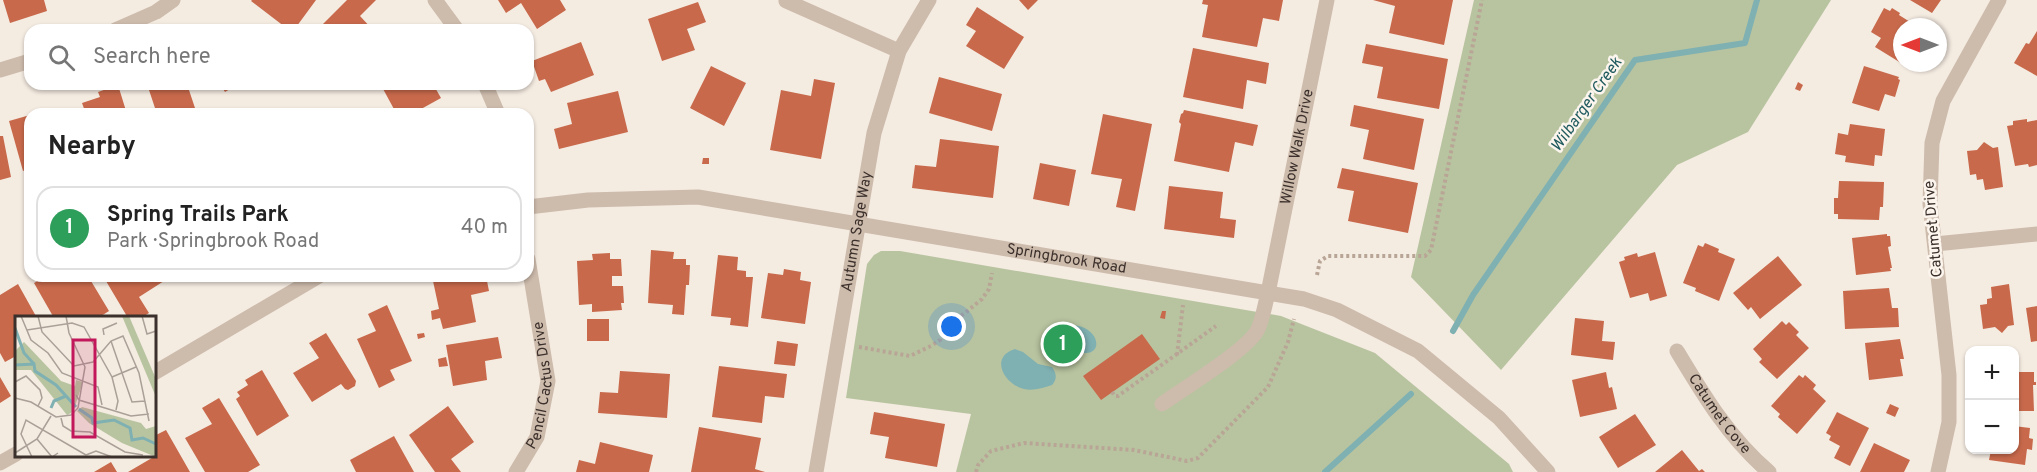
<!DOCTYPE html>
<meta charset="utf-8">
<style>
:root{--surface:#fff;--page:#f6f6f6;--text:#222;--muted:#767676;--line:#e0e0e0;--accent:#0f766e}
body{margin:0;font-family:Overpass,sans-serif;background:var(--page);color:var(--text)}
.controls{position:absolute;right:18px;bottom:18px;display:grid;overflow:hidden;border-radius:12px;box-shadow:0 2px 4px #0004}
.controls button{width:54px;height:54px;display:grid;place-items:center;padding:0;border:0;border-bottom:2px solid var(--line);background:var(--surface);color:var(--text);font:30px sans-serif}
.compass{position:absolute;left:1893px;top:18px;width:54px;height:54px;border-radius:50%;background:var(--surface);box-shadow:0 2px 4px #0004;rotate:270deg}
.you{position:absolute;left:952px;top:327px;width:21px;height:21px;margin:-15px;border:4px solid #fff;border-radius:50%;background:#1a73e8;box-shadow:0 0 0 9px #1a73e833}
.badge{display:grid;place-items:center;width:39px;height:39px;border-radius:50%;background:var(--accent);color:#fff;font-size:20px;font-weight:700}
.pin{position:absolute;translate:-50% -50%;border:3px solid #fff;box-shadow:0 2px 6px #0006}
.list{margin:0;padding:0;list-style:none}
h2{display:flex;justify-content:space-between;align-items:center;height:78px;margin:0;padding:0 24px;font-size:26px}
h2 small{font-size:20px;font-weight:400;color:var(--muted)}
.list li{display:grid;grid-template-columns:39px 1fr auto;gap:18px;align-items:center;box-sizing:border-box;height:84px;margin:0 12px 12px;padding:0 12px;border:2px solid var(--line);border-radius:18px}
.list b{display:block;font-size:22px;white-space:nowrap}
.list p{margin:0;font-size:20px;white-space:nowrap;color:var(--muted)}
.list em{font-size:20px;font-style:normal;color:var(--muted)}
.icon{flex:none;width:33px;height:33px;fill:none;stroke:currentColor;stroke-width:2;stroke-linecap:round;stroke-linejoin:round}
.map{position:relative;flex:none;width:2037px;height:472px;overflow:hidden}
.search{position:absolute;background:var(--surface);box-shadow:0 2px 4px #0004;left:24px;top:24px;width:510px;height:66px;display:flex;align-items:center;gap:15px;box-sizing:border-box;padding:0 21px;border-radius:18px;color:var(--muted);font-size:22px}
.panel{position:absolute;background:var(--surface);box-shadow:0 2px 4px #0004;left:24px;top:108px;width:510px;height:174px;border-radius:18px}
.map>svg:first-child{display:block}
.green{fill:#b8c4a0}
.water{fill:#7fb0b2}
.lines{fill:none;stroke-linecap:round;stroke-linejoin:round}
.stream{stroke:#7fb0b2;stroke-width:6}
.building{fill:#c8694b}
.path{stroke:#b9a596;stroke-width:4;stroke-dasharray:3 3;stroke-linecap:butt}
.minor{stroke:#cdbbac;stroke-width:15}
.labels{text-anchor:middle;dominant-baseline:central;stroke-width:5;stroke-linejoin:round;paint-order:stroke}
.street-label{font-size:15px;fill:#3b302b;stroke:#fbf5ee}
.water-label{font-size:16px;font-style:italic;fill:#1f5a5e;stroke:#fbf5ee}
.inset-river{fill:none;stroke:#7fb0b2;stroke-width:3}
.inset-road{fill:none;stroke:#aaa098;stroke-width:1.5}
.view{fill:#c2185b;fill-opacity:0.15;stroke:#c2185b;stroke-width:3}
.inset-edge{fill:none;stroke:#3b302b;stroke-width:3}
</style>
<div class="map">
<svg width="2037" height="472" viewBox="0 0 2037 472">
<rect width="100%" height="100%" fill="#f4ebe1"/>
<path class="green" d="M1474 0H1831L1748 132 1677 165 1501 370 1411 277Z
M881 251H900L1281 316 1375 353 1509 464 1513 472H956L971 414 846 398 867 264 874 255Z"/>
<path class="water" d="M1069 325C1097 324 1105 352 1086 353 1081 354 1077 350 1072 349 1067 347 1063 349 1058 348 1055 348 1052 346 1051 343 1047 332 1061 327 1069 325Z
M1015 349 1023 352 1038 364 1052 367C1057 374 1057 379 1052 385 1043 388 1033 391 1024 389 1004 384 989 357 1015 349Z"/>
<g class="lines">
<path class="stream" d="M1453 331 1473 295 1635 60 1745 43 1757 0
M1325 472 1411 394"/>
</g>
<path class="building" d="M3 0H44L47 11 10 23Z
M252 0H316L294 30H289L251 1Z
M347 0H376L360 16 373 30H317Z
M498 0H560L566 10 537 29 521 3 506 13Z
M1019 0H1038L1028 10Z
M1203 0H1283L1279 21 1263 18 1257 47 1202 37 1208 5 1202 4Z
M1373 0H1453L1444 45 1389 33 1395 6Z
M1910 0H1941L1932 13Z
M698 2 706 22 687 29 695 50 662 61 648 19Z
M977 7 1024 37 1004 69 966 46 976 31 966 25Z
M1884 8 1890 11 1892 8 1900 13 1899 15 1918 27H1902L1901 63 1875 47 1881 38 1871 32Z
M2037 31V76L2014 63 2026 43 2029 44Z
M581 42 594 75 551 92 545 79 539 81 532 61Z
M1366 44 1448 59 1439 109 1377 98 1383 67 1362 63Z
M1193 48 1269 63 1266 84 1247 80 1243 109 1183 97Z
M711 66 746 83 724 126 690 108Z
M1864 66 1899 77 1898 79 1900 80 1895 97 1885 94 1879 111 1852 103Z
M939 77 1002 94 992 131 929 113Z
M814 79 835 83 821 159 770 150 781 90 811 96Z
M1798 82 1803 85 1800 91 1795 89Z
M147 84H187L195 108 180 114H157Z
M220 84H238L225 92Z
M387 84H433L441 98 412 114H389L395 111 382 87Z
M118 85 127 114H86L82 103 100 97 98 92Z
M618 91 628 132 559 149 554 129 572 124 567 103Z
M1354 105 1424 119 1414 170 1363 159 1369 130 1350 126Z
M1184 110 1258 125 1253 146 1235 142 1229 172 1174 161 1181 124 1179 122 1181 114 1183 113Z
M1103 114 1152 124 1135 211 1116 207 1122 179 1091 174Z
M30 115V168L23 171 9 121Z
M2027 119V122L2037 120V165L2029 167 2028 164 2015 166 2007 126 2013 125V121Z
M1850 124 1885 129 1882 156 1875 155 1874 166 1845 162 1846 156 1835 154 1838 133 1848 135Z
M0 136H3L11 177 0 180Z
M940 139 999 146 993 198 912 188 915 165 936 167Z
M1984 142 1993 148 1998 147 2003 187 1985 190 1983 179 1977 180 1976 174 1970 175 1967 151 1977 150Z
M703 158H709V164H702Z
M1040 163 1076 170 1069 206 1033 199Z
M1342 168 1418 183 1408 233 1348 221 1354 191 1337 188Z
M1839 181 1884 182 1883 207H1880L1879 220 1838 219V214H1834V198H1838Z
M1169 186 1223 192 1220 218 1236 220 1234 238 1164 229Z
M1887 234V236H1890L1891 246 1888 247 1892 268H1890L1891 271 1856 275 1852 238Z
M1705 243 1719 249 1718 252 1735 259 1719 301 1695 291 1696 288 1683 283 1698 245 1703 247Z
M651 250 674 252 673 259H686V265H690L689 285H686L684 315 672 314 673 305 648 303Z
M1655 252 1667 296 1650 301 1648 293 1630 298 1619 262 1625 260 1624 257 1637 253 1638 257Z
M610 253V259H621L622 276H612V286H623L624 303H621L622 310 592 312V304L579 305 577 261 593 260 592 254Z
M718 255 738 257 737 270 746 271V277H753L748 327 730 325 731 318 711 316Z
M1778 256 1802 285 1760 319 1751 307 1748 310 1733 293Z
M784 269 801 272 800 280 811 282 805 324 761 318 768 273 783 275Z
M46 276H88L109 311 98 318H54L34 283Z
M103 276H161L164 281 139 297 149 313 141 318H128Z
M460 276H486L489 291 471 295 476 322 443 329 440 318 432 320 431 311 439 309 433 281Z
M18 284 37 318H16V356L5 362 0 353V295Z
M2009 284 2014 325 2008 326 2002 333 1995 327 1983 329 1980 305 1987 304V299L1992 298 1991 287Z
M1889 288 1892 308H1898L1899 327 1845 329 1843 291Z
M387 305 412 361 390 370 395 380 379 388 357 339 376 331 368 314Z
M2037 306V341L2031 342 2026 308Z
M1162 311H1166L1165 319 1160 318Z
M1575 318 1604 321 1602 341 1615 342 1613 360 1571 355Z
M587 319H609V341H587Z
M1782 321 1786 325 1789 322 1799 332 1796 335 1809 348 1777 379 1759 362 1762 359 1753 349Z
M326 333 356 381 355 386 348 390 345 389 341 384 312 402 293 373 319 358 309 343Z
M424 333 425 337 418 339 417 334Z
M1142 334 1160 359 1101 400 1083 376Z
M498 337 502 358 485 361 487 380 453 386 446 345Z
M1900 339 1904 359H1900L1903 376 1869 380 1865 343Z
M777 341 798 344 795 366 774 364Z
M446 357 448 366 439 367 438 359Z
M719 366 787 374 784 398 765 396 762 423 712 417Z
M262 370 289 416 257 436 236 399 240 396 237 392 248 385 245 380Z
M620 371 670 374 667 418 598 413 600 392 618 393Z
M1606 372 1609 388 1612 387 1617 409 1580 417 1572 380Z
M2014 372H2034V382H2036V385H2033L2034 411H2014Z
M1799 375 1803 378 1805 375 1816 385 1813 389 1826 401 1797 434 1778 417 1780 414 1771 406Z
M0 377 11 396 0 403Z
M219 398 260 465 248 472H205L185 438 212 424 202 408Z
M1890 404 1899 408 1895 417 1886 413Z
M448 406 474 442 451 459 461 472H435L409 435Z
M874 412 945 424 937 467 885 458 889 437 870 434Z
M1837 412 1869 428 1850 466 1834 458 1840 446 1829 440 1831 436 1826 433Z
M1635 414 1656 445 1618 468 1599 437Z
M2014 426 2030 428 2029 438 2033 439 2032 450 2027 449 2025 465 1989 460 1991 450H2014Z
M699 427 761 438 755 469 765 472H691Z
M166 430 190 472H128L157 455 154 451V436Z
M394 436 414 472H356L350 460Z
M600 442 653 455 649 472H576L579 460 595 464Z
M1874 443 1910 460 1904 472H1860Z
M1682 450 1699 471 1702 469 1705 472H1655Z
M111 462 117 472H94Z"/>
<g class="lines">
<path class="path" d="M1317 275 1320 261 1328 256H1425L1431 250 1482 0
M859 347 910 356 931 346 940 340 945 326 965 313 982 299 989 289 992 273
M1177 355 1183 305
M1112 392 1115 396H1118L1216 326
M976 472 978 465 991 451 1024 443 1134 450 1187 461 1198 458 1268 387 1288 342 1294 319"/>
<g class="minor">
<path d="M435 0 457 30"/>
<path d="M786 1 899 51"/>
<path d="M115 30 156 12 173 0"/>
<path d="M0 70 30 61"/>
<path d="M485 84 498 114"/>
<path id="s1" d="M528 207 588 200 698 197 1304 299 1337 310 1418 351 1499 418 1548 472"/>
<path d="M1935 244 2037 234"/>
<path id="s2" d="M1677 351C1704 396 1729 438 1769 472"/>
<path d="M154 373 319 276"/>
<path id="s3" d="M1162 404C1183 389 1249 349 1258 329 1263 318 1265 304 1268 293L1327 0"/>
<path d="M0 463 16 454"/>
<path id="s4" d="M516 472 537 437 548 381 528 259"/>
<path id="s5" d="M816 472 874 133 899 51 929 0"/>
<path d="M1938 472 1949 422V375L1930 204 1932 143 1943 101 1999 0"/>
</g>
</g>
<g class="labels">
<g class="street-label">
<text stroke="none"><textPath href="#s3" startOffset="309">Willow Walk Drive</textPath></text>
<text transform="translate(1934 229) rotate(-95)">Catumet Drive</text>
<text stroke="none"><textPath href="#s5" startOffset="244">Autumn Sage Way</textPath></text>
<text stroke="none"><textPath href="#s1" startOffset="544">Springbrook Road</textPath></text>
<text stroke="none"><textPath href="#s4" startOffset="93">Pencil Cactus Drive</textPath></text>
<text stroke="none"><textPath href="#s2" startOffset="76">Catumet Cove</textPath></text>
</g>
<g class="water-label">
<text transform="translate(1587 105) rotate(-55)">Wilbarger Creek</text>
</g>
</g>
<g transform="translate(15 316)">
<rect width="141" height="141" fill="#f4ebe1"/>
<path d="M107 0H114L141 63V81ZM9 26 46 65 60 70 61 64 68 66 58 96 52 99 16 54H0V35ZM67 91 126 107 131 113 141 110V141L107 127 74 107 62 95Z" fill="#b8c4a0"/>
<path class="inset-river" d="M0 12 9 37 19 48M0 49 19 48 20 55 41 69 61 91M36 92 39 85 51 80M64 93 77 102 78 107 99 104 115 112 117 124 128 122 141 128"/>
<path class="inset-road" d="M6 0 16 24 33 37 47 57 83 71 87 89M23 0 27 16 59 50 78 46 96 25 108 20 124 57 134 105M127 0 132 18 141 15M12 14 57 7 69 11 97 61 103 85 101 94M89 19 88 13 102 7M96 25 117 86 130 85M97 61 121 51M0 66 11 60 25 74 27 82 23 90M61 79 64 84 116 100 134 98M0 82 16 86 41 101 56 99 63 92 70 51 54 17 51 0M46 102 48 110 56 115 75 116 110 136 128 139M22 123 37 141 43 137M0 137 22 123 36 100M71 139 81 135 97 141M17 141 6 118 11 104 71 139"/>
<path class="view" d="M58 24H80V121H58Z"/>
<rect width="141" height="141" class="inset-edge"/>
</g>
</svg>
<div class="controls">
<button>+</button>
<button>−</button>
</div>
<svg class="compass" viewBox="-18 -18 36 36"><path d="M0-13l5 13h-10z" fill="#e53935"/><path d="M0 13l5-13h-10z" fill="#767676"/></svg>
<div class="you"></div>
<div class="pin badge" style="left:1063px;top:344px;background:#2e9e5b">1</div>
<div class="search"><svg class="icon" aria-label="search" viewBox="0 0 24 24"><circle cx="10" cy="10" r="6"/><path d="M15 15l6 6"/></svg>Search here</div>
<section class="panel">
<h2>Nearby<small></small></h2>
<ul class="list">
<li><span class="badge" style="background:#2e9e5b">1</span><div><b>Spring Trails Park</b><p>Park · Springbrook Road</p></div><em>40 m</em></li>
</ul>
</section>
</div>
